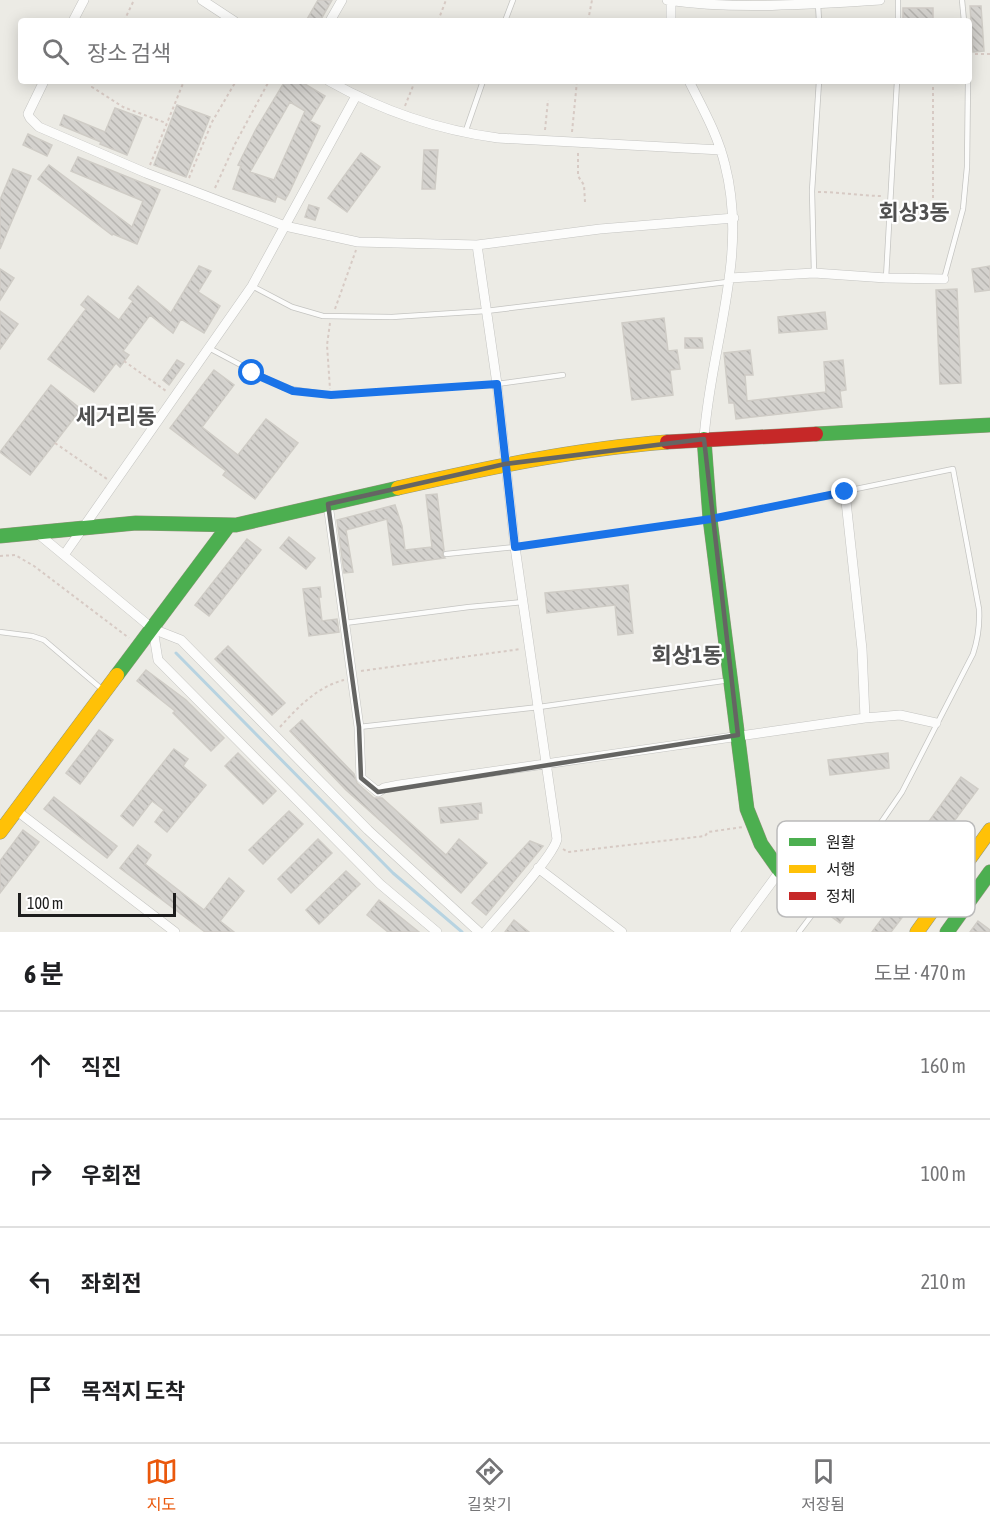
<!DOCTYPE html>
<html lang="ko">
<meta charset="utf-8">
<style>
:root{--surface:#fff;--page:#f2f2f2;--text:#202124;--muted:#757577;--line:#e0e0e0;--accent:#ea580c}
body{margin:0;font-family:"Asap Condensed","Noto Sans KR",sans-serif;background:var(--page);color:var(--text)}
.scale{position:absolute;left:18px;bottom:15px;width:158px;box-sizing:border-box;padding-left:6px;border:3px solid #1d1d1d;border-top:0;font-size:16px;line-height:21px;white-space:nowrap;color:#1d1d1d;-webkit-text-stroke:4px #fff;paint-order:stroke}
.stop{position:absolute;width:18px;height:18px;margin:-14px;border:4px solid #1a73e8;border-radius:50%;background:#fff}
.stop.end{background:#1a73e8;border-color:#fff;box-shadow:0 2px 6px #0008}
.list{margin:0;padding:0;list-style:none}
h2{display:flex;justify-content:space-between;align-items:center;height:78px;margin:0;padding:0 24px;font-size:26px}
h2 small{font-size:20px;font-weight:400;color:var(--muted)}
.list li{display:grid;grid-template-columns:39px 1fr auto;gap:18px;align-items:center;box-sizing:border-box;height:108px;padding:0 24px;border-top:2px solid var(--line)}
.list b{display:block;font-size:22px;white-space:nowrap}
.list em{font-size:20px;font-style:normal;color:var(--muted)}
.icon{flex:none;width:33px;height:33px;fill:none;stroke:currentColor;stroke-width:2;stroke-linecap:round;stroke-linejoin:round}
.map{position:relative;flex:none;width:990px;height:932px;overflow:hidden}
.search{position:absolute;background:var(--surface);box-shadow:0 3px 15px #0003;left:18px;right:18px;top:18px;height:66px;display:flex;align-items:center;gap:15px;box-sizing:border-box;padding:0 21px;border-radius:6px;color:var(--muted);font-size:22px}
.sheet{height:510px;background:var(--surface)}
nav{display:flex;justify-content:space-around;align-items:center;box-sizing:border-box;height:84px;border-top:2px solid var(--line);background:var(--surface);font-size:16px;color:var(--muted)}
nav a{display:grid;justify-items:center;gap:3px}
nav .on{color:var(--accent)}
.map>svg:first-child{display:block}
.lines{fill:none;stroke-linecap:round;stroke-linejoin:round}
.stream{stroke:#b7d3e1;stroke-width:3}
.building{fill:url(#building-back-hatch);stroke:#cfccc6;stroke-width:1.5;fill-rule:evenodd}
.lane-casing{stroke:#c4c4c1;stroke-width:6}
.street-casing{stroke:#c4c4c1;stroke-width:10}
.fast-casing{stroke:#91967c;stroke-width:15}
.slow-casing{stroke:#91967c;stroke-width:15}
.jam-casing{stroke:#91967c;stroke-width:15}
.path{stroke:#d7cac4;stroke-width:2;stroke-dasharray:3 3;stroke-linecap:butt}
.lane{stroke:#fcfcfb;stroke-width:4.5}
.street{stroke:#fcfcfb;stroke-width:9}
.fast{stroke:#4caf50;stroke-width:14}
.slow{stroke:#ffc107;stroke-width:14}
.jam{stroke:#c62828;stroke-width:14}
.route{stroke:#1a73e8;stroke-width:8}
.marked{fill:none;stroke:#656563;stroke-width:4.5;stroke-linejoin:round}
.labels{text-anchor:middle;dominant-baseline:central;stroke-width:4.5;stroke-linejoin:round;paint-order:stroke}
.neighbourhood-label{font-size:22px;font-weight:bold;fill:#505050;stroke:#fff}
.key{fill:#fff;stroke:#bbb;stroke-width:1.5}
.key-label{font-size:16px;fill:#1d1d1d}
</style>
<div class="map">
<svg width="990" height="932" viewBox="0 0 990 932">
<defs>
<pattern id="building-back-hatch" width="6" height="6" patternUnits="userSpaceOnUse" patternTransform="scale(1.5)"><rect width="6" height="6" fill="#d4d2ce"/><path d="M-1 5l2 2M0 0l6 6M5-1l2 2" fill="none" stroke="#b6b4b0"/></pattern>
</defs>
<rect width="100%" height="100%" fill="#ecebe5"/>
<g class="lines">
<path class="stream" d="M176 653 393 873 462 932"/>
</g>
<path class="building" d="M318 0H332L320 21H306Z
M970 6H981L984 51 973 52Z
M903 8H933V20L903 21Z
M285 81H300L325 96 310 121 320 126 290 191 285 200 277 196 275 202 233 189 241 166 238 165 256 129ZM290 102 305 111 274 180 250 172Z
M177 105 210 117 186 177 154 165Z
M115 108 142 118 127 155 100 144 101 142 60 125 64 115 105 132Z
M28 134 52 145 47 156 23 145Z
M424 150H438L435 189H422Z
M361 153 380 167 347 212 328 198Z
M78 157 160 190 137 244 113 234 112 235 38 179 49 165 132 227 143 201 71 171Z
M13 169 31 176 0 249V200Z
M309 205 319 208 315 220 305 217Z
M199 266 211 271 198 292 220 306 204 333 181 319 173 333 150 315 123 351 129 355 120 367 116 363 94 392 48 359 86 309 81 305 88 296 119 320 133 301 129 298 138 286 171 313Z
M990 266V290L975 292 972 269Z
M0 269 14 278 0 300Z
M957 289 961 383 940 384 936 290Z
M0 311 18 324 0 349Z
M825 312 827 329 779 333 778 317Z
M664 318 668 351 677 350 680 369 670 370 673 395 632 400 622 323Z
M685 338H702L703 348H685Z
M750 350 753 375H745L747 401 826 392 824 362 843 360 846 390 840 391 842 407 736 419 734 403H729L724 353Z
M177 360 184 364 169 385 163 380Z
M214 370 234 385 202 427 238 455 266 419 298 443 255 499 223 475 226 471 170 428Z
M51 385 81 409 30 475 0 452Z
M437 494 444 550 442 555 445 558 393 565 387 519 346 530 353 572 344 573 337 520 395 505 402 526 405 550 432 547 426 495Z
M289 537 315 558 306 569 280 548Z
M247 539 261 550 209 616 195 605Z
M628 585 633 633 618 635 615 605 547 613 545 593Z
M320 587 321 597H319L322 621 337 619 339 632 309 636 303 589Z
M228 646 285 703 272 715 215 659Z
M146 670 186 700 224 738 211 751 173 713 175 711 137 681Z
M302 720 354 774 357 783 374 798H382L446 855 459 839 487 863 461 893 346 790 290 731Z
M99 730 113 740 80 784 66 773Z
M174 749 188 759 183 766 206 785 167 832 155 822 164 810 152 801 133 826 121 816Z
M238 753 276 791 263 804 225 766Z
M888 753 889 768 830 775 828 760Z
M961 777 978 789 935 847 919 835Z
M54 797 117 846 107 858 44 809Z
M481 803 482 813H478V819L441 823 439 808Z
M289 811 303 824 263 864 249 850Z
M23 830 39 842 0 893V861Z
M318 839 332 853 291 893 278 879Z
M530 841 543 846 486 915 472 903Z
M138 845 151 855 145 864 204 910 229 878 244 891 220 921 234 932H205L120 868Z
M930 854 943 864 891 932H872Z
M346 871 360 884 319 924 306 910Z
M843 889 857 900 840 923 825 912Z
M379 900 419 932H388L367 915Z
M514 920 529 932H505Z
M978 921 990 930V932H970Z"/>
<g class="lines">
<g class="lane-casing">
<path id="lane" d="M898 0V21
M962 0 964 21
M818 4 819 21
M505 21 513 0
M465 133 483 81
M814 273 812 191 819 81
M886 278 897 81
M944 279 963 209 967 167 968 81
M252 286 292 307 323 316 392 317 486 311 727 282
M209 348 284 388 331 395 497 384 563 375
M446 554 515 547 710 519 953 469 979 609C980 626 978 639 973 654L902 792 871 837 799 932
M345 623 469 607 523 602
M0 632 32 636 44 640 104 691
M359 727 539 707 730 680"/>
</g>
<g class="street-casing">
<path id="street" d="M202 0 234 21
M667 0C735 10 811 4 880 0
M671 1V21
M73 21 84 0
M330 21 342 0
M44 81 28 114 30 118 39 127 146 173 285 226 358 242 477 245 600 229 734 218
M329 81C382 111 438 130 498 138L721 150
M689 81C703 109 718 135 725 165 749 257 710 347 704 439
M477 245 497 384 515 547 557 839C554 856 499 915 485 932
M730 278 814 273 886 278 944 279
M845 492 862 649 865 718
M328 504 359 727 361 778 378 792 384 788 399 785 865 718 900 715 936 723
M36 532 153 629 181 640 368 830 479 932
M64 555 252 286 356 96
M153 629 158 660 380 884 437 932
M17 811 175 932
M538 868 622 932
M735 932 780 871"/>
</g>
<g class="fast-casing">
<path id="fast" d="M816 434 990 425
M704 439 710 519 747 809 761 844 780 871 822 902
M0 536 136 523 236 525 398 488
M117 675 229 525
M947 932 990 872"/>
</g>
<g class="slow-casing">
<path id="slow" d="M398 488C487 468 575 449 667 442
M0 832 117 675
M917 932 990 830"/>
</g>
<g class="jam-casing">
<path id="jam" d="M667 442 816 434"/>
</g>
<path class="path" d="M124 21 134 0
M438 21 446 0
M588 21 592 0
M969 54H990
M95 81 92 87 123 107 166 123
M933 81V205
M405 106 415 81
M545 130 548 100
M572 132 577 81
M578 153V176L584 185 585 202
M150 165 184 81
M189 178 212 122 236 81
M215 188 235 144 269 81
M818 192C840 192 861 196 883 196
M335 309 356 250
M330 323 327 345 330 389
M124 361 166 391
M55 443 107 479
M0 556 15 555 34 566 129 638
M361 671 521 649
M280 727C298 707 317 687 344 680
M563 849 568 852 705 836 708 832 743 827"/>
<use href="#lane" class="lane"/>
<use href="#street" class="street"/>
<use href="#fast" class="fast"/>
<use href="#slow" class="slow"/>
<use href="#jam" class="jam"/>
</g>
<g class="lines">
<path class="route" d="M252 373 293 391 331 395 497 384 515 547 711 519 845 492"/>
</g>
<path class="marked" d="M704 439 738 735 378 792 361 778 359 727 328 504 505 464Z"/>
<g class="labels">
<g class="neighbourhood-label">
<text x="914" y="212">회상3동</text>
<text x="116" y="416">세거리동</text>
<text x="687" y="655">회상1동</text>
</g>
</g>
<rect x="777" y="821" width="198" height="96" rx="9" class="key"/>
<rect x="789" y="838" width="27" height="8" fill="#4caf50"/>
<rect x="789" y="865" width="27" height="8" fill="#ffc107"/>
<rect x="789" y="892" width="27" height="8" fill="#c62828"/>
<g class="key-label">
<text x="826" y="848">원활</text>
<text x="826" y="875">서행</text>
<text x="826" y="902">정체</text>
</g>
</svg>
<div class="scale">100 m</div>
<div class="stop" style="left:252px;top:373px"></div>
<div class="stop end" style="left:845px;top:492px"></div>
<div class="search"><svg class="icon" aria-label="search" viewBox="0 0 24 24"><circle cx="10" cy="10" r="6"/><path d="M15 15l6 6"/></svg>장소 검색</div>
</div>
<section class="sheet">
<h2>6 분<small>도보 · 470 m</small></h2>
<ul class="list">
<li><svg class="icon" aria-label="ahead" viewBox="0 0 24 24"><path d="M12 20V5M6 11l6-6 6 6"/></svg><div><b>직진</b></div><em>160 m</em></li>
<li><svg class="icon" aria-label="right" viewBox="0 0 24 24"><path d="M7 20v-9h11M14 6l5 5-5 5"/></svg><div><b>우회전</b></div><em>100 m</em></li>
<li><svg class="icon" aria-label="left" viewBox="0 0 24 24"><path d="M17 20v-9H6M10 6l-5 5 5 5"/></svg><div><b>좌회전</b></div><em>210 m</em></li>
<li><svg class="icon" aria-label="arrive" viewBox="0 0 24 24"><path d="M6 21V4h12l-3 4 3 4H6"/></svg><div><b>목적지 도착</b></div></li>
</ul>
</section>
<nav>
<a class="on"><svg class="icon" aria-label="map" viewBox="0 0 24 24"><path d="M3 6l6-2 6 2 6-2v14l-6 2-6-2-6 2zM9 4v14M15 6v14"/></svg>지도</a>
<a><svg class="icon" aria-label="directions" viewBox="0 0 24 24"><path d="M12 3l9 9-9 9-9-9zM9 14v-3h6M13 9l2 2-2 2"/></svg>길찾기</a>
<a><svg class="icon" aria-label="saved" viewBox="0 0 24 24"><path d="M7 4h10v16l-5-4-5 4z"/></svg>저장됨</a>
</nav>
